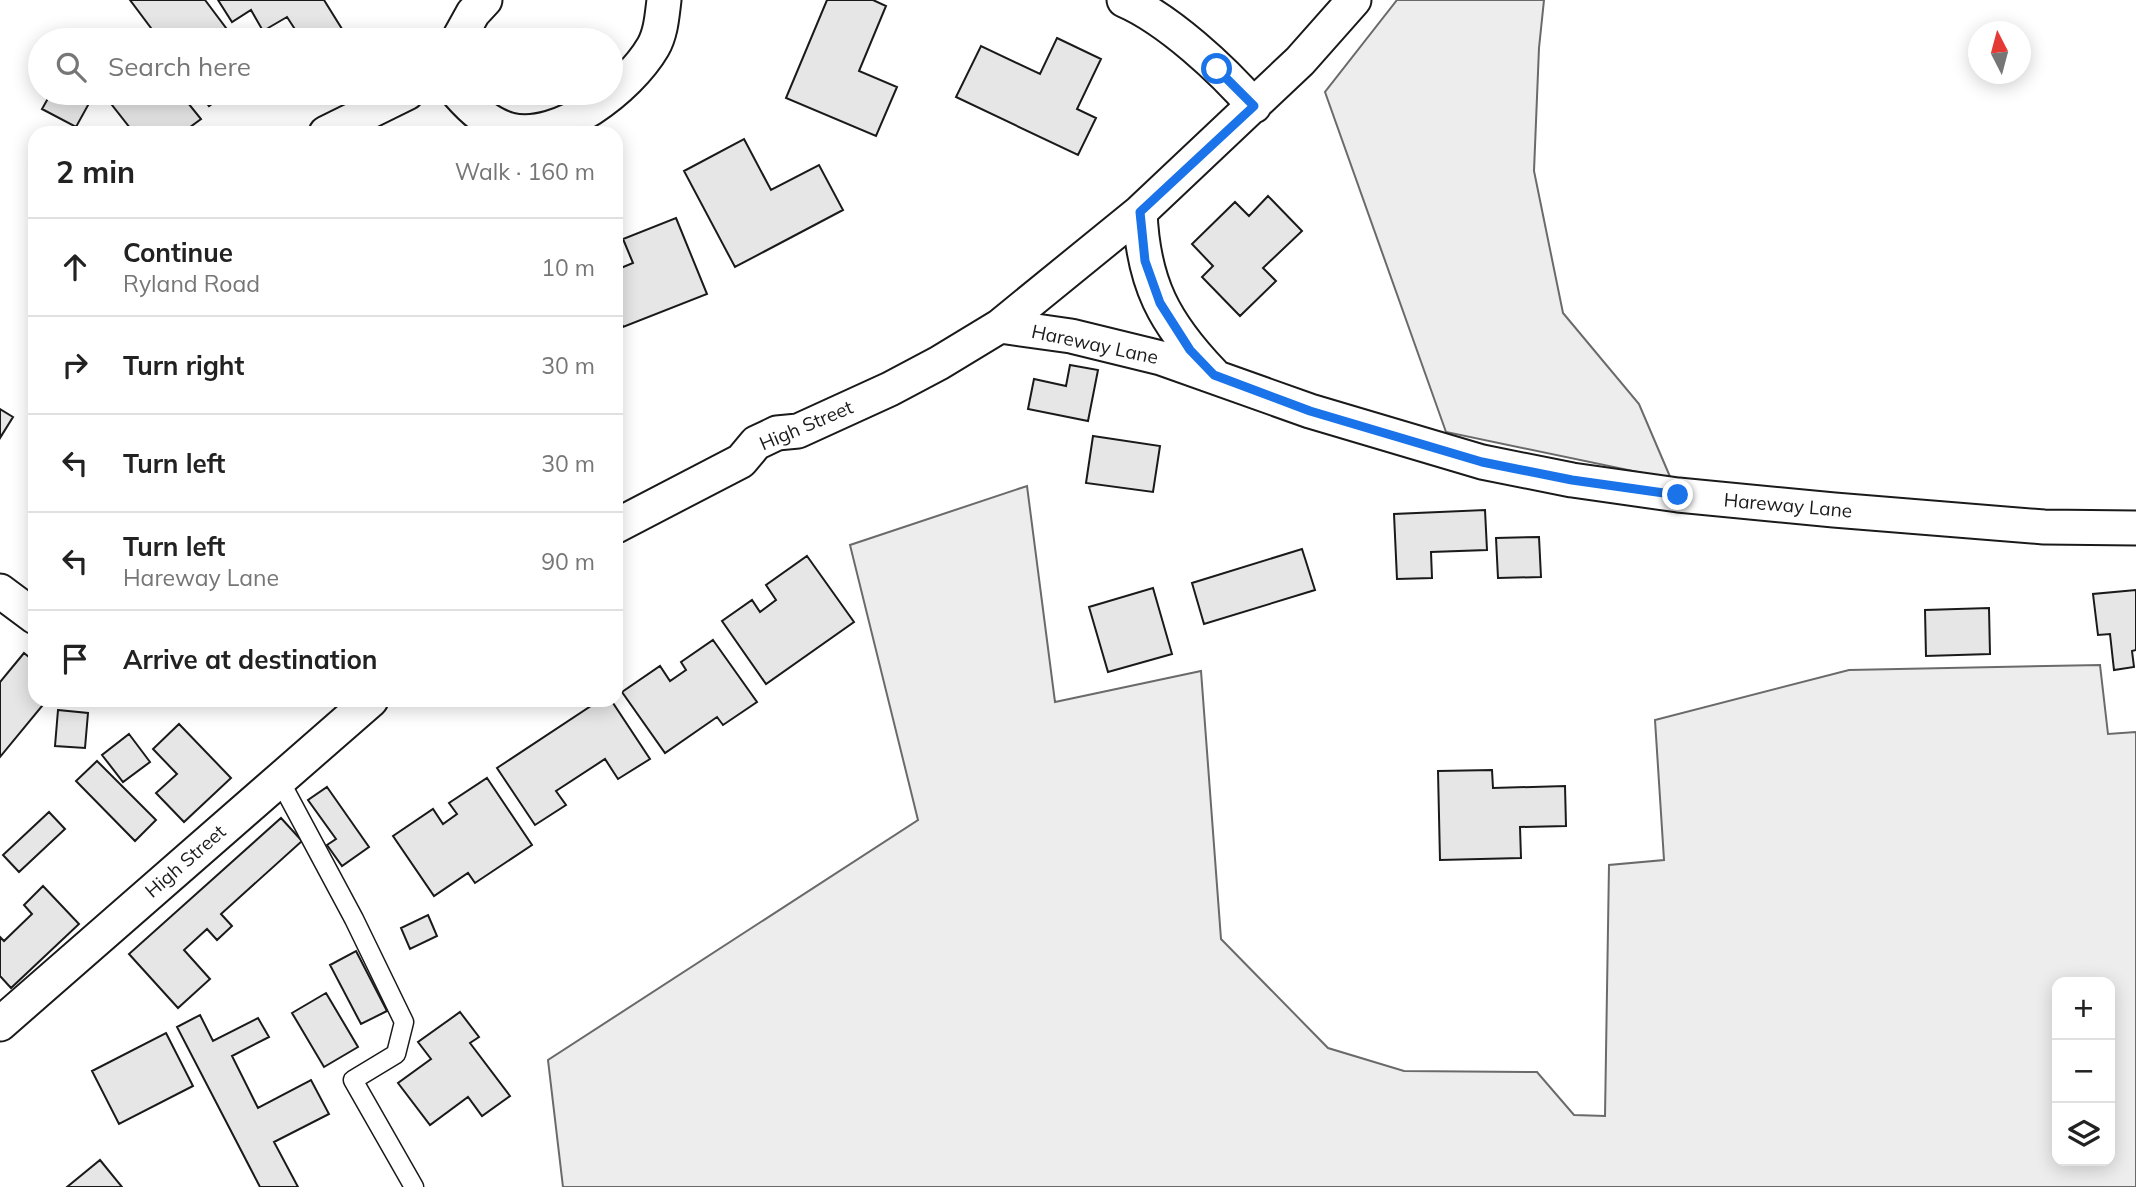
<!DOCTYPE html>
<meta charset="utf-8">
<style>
:root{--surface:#fff;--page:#f6f6f6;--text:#222;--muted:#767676;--line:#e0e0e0}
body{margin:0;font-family:Mulish,sans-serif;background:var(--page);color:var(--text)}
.controls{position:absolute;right:21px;bottom:21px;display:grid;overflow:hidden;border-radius:14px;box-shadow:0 4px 18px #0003}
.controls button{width:63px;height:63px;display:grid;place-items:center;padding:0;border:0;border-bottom:2px solid var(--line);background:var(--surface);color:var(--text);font:35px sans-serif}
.compass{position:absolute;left:1968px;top:21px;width:63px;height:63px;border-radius:50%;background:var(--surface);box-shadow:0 4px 18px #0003;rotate:354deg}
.stop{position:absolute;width:21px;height:21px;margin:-16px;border:5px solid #1a73e8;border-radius:50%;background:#fff}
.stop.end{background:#1a73e8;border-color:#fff;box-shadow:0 2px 7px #0008}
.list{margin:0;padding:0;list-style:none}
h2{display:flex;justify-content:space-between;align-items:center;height:91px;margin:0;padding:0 28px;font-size:30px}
h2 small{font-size:23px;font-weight:400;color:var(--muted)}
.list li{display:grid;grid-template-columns:46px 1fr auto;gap:21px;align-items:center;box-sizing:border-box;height:98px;padding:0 28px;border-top:2px solid var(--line)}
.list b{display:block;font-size:26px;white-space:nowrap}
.list p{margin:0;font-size:23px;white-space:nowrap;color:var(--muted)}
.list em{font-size:23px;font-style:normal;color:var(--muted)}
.icon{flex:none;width:38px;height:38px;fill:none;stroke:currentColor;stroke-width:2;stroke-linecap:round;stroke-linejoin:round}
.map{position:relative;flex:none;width:2136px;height:1187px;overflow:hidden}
.search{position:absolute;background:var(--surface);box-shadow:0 4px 18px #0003;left:28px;top:28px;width:595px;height:77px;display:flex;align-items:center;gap:18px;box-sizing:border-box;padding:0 24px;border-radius:38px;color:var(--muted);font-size:26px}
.panel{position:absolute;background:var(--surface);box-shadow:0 4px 18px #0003;left:28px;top:126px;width:595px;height:581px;border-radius:21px}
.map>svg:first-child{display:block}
.green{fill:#ededed;stroke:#6a6a6a;stroke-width:2;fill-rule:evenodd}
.building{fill:#e6e6e6;stroke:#1a1a1a;stroke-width:2}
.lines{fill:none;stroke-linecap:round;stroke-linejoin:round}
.service-casing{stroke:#1a1a1a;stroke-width:21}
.minor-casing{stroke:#1a1a1a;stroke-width:37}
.service{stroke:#fff;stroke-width:18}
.minor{stroke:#fff;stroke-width:33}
.route{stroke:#1a73e8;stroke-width:9}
.labels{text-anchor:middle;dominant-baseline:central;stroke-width:5;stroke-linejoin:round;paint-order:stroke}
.street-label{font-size:19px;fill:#1a1a1a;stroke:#fff}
</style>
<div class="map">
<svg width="2136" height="1187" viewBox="0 0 2136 1187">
<rect width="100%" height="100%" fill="#fff"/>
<path class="green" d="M1397 0H1544L1539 48 1534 171 1563 313 1639 404 1671 479 1446 432 1325 92Z
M1027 486 1055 702 1201 671 1221 939 1328 1048 1404 1071 1537 1072 1574 1115 1605 1116 1609 865 1664 860 1655 720 1849 670 2100 665 2108 734 2136 732V1187H563L548 1060 918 820 850 545ZM2057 982H2110V1161H2057Z"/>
<path class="building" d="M130 0H205L235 40H160Z
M218 0H324L342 29 324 40H302L287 17 263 31 251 10 232 22Z
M827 0H873L886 6 859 71 897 87 876 136 786 98Z
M1057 38 1101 59 1077 109 1096 118 1078 155 956 97 981 46 1040 74Z
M51 93H83L92 98 76 127 42 109Z
M108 93H180L201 119 182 133H134L105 96Z
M199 93H227L209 106Z
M744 139 771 190 819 165 843 210 735 267 684 171Z
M1268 196 1302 231 1263 268 1276 281 1240 316 1202 277 1213 266 1192 244 1235 202 1249 216Z
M676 218 707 294 623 327 616 308V270L633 263 623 239Z
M1070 365 1098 370 1088 421 1028 409 1034 379 1066 386Z
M0 409 13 417 0 438Z
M1093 436 1160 446 1153 492 1086 483Z
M1485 510 1487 550 1431 552 1432 578 1397 579 1394 514Z
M1539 537 1541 577 1498 578 1496 538Z
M1302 549 1315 590 1204 624 1192 583Z
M807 556 854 622 766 684 722 621 752 600 760 612 776 600 766 585Z
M1153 588 1172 654 1108 672 1089 607Z
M2136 590V650L2132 651 2134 667 2114 670 2110 634 2098 635 2093 594Z
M1989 608 1990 654 1926 656 1925 610Z
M713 640 757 702 723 725 717 717 665 753 622 692 660 666 670 681 686 670 681 662Z
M24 653 35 662V700H47L0 757V682Z
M600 700H611L650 759 618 779 605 759 556 791 566 805 535 825 497 768Z
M58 710 88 713 85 748 55 746Z
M179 724 231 778 184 822 156 793 177 774 153 749Z
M129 734 150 762 123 782 102 755Z
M97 761 156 820 135 841 76 781Z
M1492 770 1493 788 1565 786 1566 826 1520 827 1521 858 1440 860 1438 771Z
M487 778 532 845 475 883 468 873 434 896 393 836 433 809 443 824 457 814 449 803Z
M327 787 369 847 342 866 327 845 336 839 308 800Z
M49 812 65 829 19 872 3 855Z
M281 818 302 841 221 914 232 926 217 940 207 929 184 950 210 979 178 1008 129 954Z
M43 886 79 924 11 988 0 976V937L4 941 32 914 24 905Z
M428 915 437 936 410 949 401 928Z
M356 951 387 1011 361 1024 330 965Z
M326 993 358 1047 324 1067 292 1013Z
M460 1012 479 1037 470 1043 510 1096 482 1116 468 1097 430 1125 398 1083 431 1059 418 1042Z
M200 1015 213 1041 258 1018 269 1037 232 1056 258 1108 311 1080 329 1114 274 1142 298 1187H260L177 1027Z
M166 1033 193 1086 119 1124 92 1071Z
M100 1160 122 1187H67Z"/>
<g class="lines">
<g class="service-casing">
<path id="service" d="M279 779 354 919 404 1022 396 1054 353 1080 414 1187"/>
</g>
<g class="minor-casing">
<path id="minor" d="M1124 0C1168 19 1223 70 1254 106
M458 40 473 13 485 0
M458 93C472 109 488 124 510 130 560 142 629 88 653 47 661 33 662 16 664 0
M326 133 407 93
M1140 212C1143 283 1164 323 1213 374
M1000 326 1071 336 1161 358 1310 411 1482 462 1572 480 1678 495 1834 510 2044 527 2136 528
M616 526 741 461 756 443 777 433 798 431 890 389 939 363 1000 326 1140 212 1300 61 1354 0
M0 591 35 617
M0 1024 371 700"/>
</g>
<use href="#service" class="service"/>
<use href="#minor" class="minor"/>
</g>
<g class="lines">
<path class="route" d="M1217 69 1254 106 1140 212 1145 261 1160 303 1190 350 1214 375 1310 411 1482 462 1572 480 1678 495"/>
</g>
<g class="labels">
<g class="street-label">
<text transform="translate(1095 344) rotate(12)">Hareway Lane</text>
<text transform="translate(806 425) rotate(-23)">High Street</text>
<text transform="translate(1788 505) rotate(5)">Hareway Lane</text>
<text transform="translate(185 861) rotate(-41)">High Street</text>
</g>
</g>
</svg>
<div class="controls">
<button>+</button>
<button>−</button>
<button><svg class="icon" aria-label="layers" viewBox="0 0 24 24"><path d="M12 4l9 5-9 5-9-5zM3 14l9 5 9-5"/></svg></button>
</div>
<svg class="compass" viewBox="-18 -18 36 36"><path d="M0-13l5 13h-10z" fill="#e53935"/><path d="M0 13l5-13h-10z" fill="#767676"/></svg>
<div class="stop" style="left:1217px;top:69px"></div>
<div class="stop end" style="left:1678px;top:495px"></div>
<div class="search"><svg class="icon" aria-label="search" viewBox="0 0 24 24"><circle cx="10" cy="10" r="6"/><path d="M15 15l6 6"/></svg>Search here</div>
<section class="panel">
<h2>2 min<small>Walk · 160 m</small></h2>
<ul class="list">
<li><svg class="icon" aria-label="ahead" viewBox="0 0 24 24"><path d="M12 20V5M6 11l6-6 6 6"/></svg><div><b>Continue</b><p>Ryland Road</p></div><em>10 m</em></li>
<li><svg class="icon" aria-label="right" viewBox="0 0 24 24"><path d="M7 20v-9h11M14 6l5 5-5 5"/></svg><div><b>Turn right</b></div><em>30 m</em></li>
<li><svg class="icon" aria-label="left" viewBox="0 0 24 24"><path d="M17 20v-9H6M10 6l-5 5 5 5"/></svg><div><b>Turn left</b></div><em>30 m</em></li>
<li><svg class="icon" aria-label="left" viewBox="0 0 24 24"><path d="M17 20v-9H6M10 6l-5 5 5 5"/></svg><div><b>Turn left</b><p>Hareway Lane</p></div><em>90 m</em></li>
<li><svg class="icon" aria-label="arrive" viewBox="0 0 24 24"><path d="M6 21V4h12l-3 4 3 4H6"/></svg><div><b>Arrive at destination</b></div></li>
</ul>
</section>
</div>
